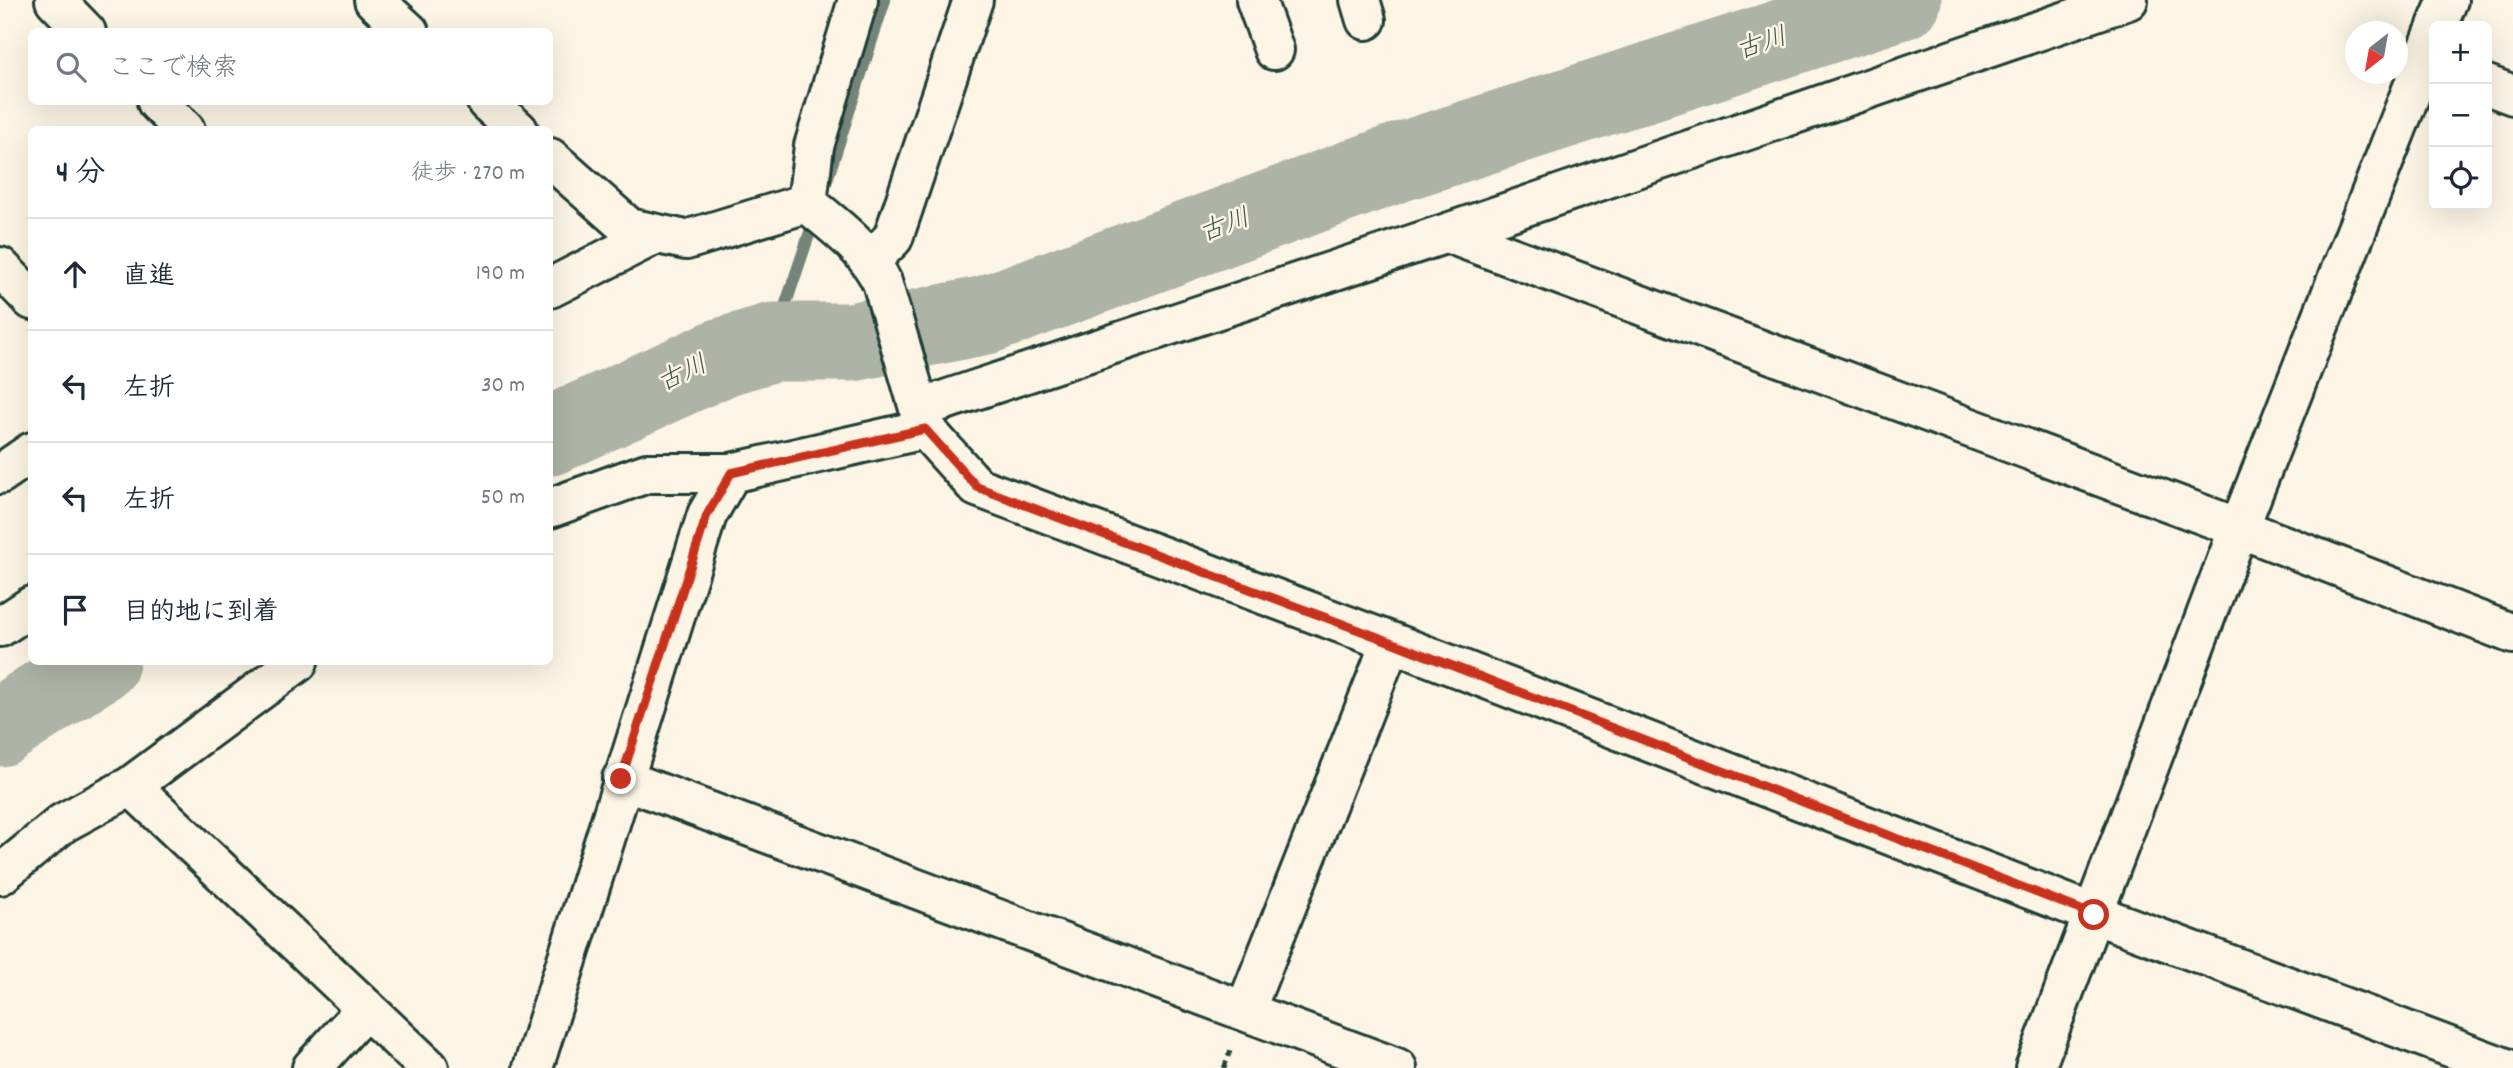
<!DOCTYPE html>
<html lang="ja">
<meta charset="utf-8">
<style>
:root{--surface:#fff;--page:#f2f2f3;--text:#1f2937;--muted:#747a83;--line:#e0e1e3}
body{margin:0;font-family:Dekko,"Klee One",sans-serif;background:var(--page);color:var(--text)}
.controls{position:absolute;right:21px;top:21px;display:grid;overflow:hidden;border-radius:10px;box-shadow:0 7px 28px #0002}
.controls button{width:63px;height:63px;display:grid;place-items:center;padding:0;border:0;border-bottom:2px solid var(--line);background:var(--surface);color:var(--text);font:35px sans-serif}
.compass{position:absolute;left:2345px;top:21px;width:63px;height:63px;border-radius:50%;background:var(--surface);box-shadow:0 7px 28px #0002;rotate:211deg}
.stop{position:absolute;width:21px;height:21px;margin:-16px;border:5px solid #c8321e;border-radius:50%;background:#fff}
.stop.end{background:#c8321e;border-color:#fff;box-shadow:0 2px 7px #0008}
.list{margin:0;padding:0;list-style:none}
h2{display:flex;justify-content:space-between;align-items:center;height:91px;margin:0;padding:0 28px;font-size:30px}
h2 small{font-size:23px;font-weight:400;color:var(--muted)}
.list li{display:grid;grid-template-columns:46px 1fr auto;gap:21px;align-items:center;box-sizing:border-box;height:112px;padding:0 28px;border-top:2px solid var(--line)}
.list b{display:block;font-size:26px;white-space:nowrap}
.list em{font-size:23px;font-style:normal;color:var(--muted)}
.icon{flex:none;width:38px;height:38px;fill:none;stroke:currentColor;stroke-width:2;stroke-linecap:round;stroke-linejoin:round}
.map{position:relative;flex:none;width:2513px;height:1068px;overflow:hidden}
.search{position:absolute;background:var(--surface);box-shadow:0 7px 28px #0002;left:28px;top:28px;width:525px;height:77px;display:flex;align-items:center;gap:18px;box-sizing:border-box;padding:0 24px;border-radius:10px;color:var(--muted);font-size:26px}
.panel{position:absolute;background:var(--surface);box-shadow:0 7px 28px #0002;left:28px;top:126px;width:525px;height:539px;border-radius:10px}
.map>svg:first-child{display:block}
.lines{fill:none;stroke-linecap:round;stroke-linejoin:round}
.stream{stroke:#758479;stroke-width:12}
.river{stroke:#aeb3a7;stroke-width:79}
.minor-casing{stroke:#1f3d34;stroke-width:44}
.path{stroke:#1f3d34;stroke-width:4.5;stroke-dasharray:7 5;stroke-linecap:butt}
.minor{stroke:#fcf5e5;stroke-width:38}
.route{stroke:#c8321e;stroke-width:9}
.labels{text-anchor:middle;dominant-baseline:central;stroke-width:5;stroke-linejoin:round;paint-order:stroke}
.water-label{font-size:26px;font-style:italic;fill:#435a51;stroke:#fcf5e5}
</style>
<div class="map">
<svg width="2513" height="1068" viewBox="0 0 2513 1068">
<rect width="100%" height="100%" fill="#fcf5e5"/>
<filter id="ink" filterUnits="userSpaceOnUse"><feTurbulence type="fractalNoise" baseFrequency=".0143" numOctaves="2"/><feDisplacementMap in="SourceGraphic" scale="14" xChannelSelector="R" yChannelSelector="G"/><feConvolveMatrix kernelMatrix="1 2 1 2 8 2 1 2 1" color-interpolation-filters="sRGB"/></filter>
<g filter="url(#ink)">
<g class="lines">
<path class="stream" d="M826 183 885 0
M773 342 815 217"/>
<path class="river" d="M550 436 723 357 773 342H852L986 315 1394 164 1902 0
M0 727 100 662"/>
<g class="minor-casing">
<path id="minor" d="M55 0 86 32
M374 0 409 32
M1256 0 1274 50
M1360 0 1366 20
M2437 26 2448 0
M2487 85 2513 95
M157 102 185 130
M487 102 518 130
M550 158 629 228 686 240 807 203
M807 203C836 227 865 247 882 282L925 429 977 487 1391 642 2094 914 2506 1068
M807 203 814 146 858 0
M1447 233 2239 528 2513 634
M871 260 893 238 973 0
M0 267 32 300
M550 288 656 234
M921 408 1447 233 2128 0
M0 474 32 452
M550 508 647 473H731L925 429
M0 627 32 606
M298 662 131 786 429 1068
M622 779 1397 1068
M0 875 63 823 131 786
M1245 1011 1391 642
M312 1068 366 1008
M533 1068 707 515 731 473
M2035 1068 2239 528 2434 34"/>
</g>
<path class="path" d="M1224 1068 1231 1049"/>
<use href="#minor" class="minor"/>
</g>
</g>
<g class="lines" filter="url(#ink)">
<path class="route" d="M621 779 707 515 731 473 925 429 977 487 1391 642 2094 915"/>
</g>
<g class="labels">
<g class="water-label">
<text transform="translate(1762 45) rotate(-18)">古川</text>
<text transform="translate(1225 227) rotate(-20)">古川</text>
<text transform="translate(683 375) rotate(-25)">古川</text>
</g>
</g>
</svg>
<div class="controls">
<button>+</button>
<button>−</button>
<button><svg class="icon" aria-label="locate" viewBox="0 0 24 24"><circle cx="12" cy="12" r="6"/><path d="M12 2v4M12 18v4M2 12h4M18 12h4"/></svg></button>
</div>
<svg class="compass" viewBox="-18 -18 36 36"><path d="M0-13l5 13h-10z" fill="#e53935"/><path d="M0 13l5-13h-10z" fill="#747a83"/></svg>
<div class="stop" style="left:2094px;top:915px"></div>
<div class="stop end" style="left:621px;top:779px"></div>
<div class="search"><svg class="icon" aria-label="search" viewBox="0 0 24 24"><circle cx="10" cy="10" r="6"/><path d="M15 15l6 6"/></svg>ここで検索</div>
<section class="panel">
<h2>4 分<small>徒歩 · 270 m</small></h2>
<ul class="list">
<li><svg class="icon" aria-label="ahead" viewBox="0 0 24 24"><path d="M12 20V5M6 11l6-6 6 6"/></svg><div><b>直進</b></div><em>190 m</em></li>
<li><svg class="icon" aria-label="left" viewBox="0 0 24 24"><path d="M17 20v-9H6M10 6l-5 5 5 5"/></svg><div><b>左折</b></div><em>30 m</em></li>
<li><svg class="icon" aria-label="left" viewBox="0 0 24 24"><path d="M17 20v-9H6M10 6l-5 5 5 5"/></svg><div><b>左折</b></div><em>50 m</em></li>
<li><svg class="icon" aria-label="arrive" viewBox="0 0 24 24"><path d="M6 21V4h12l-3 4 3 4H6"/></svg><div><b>目的地に到着</b></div></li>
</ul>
</section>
</div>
